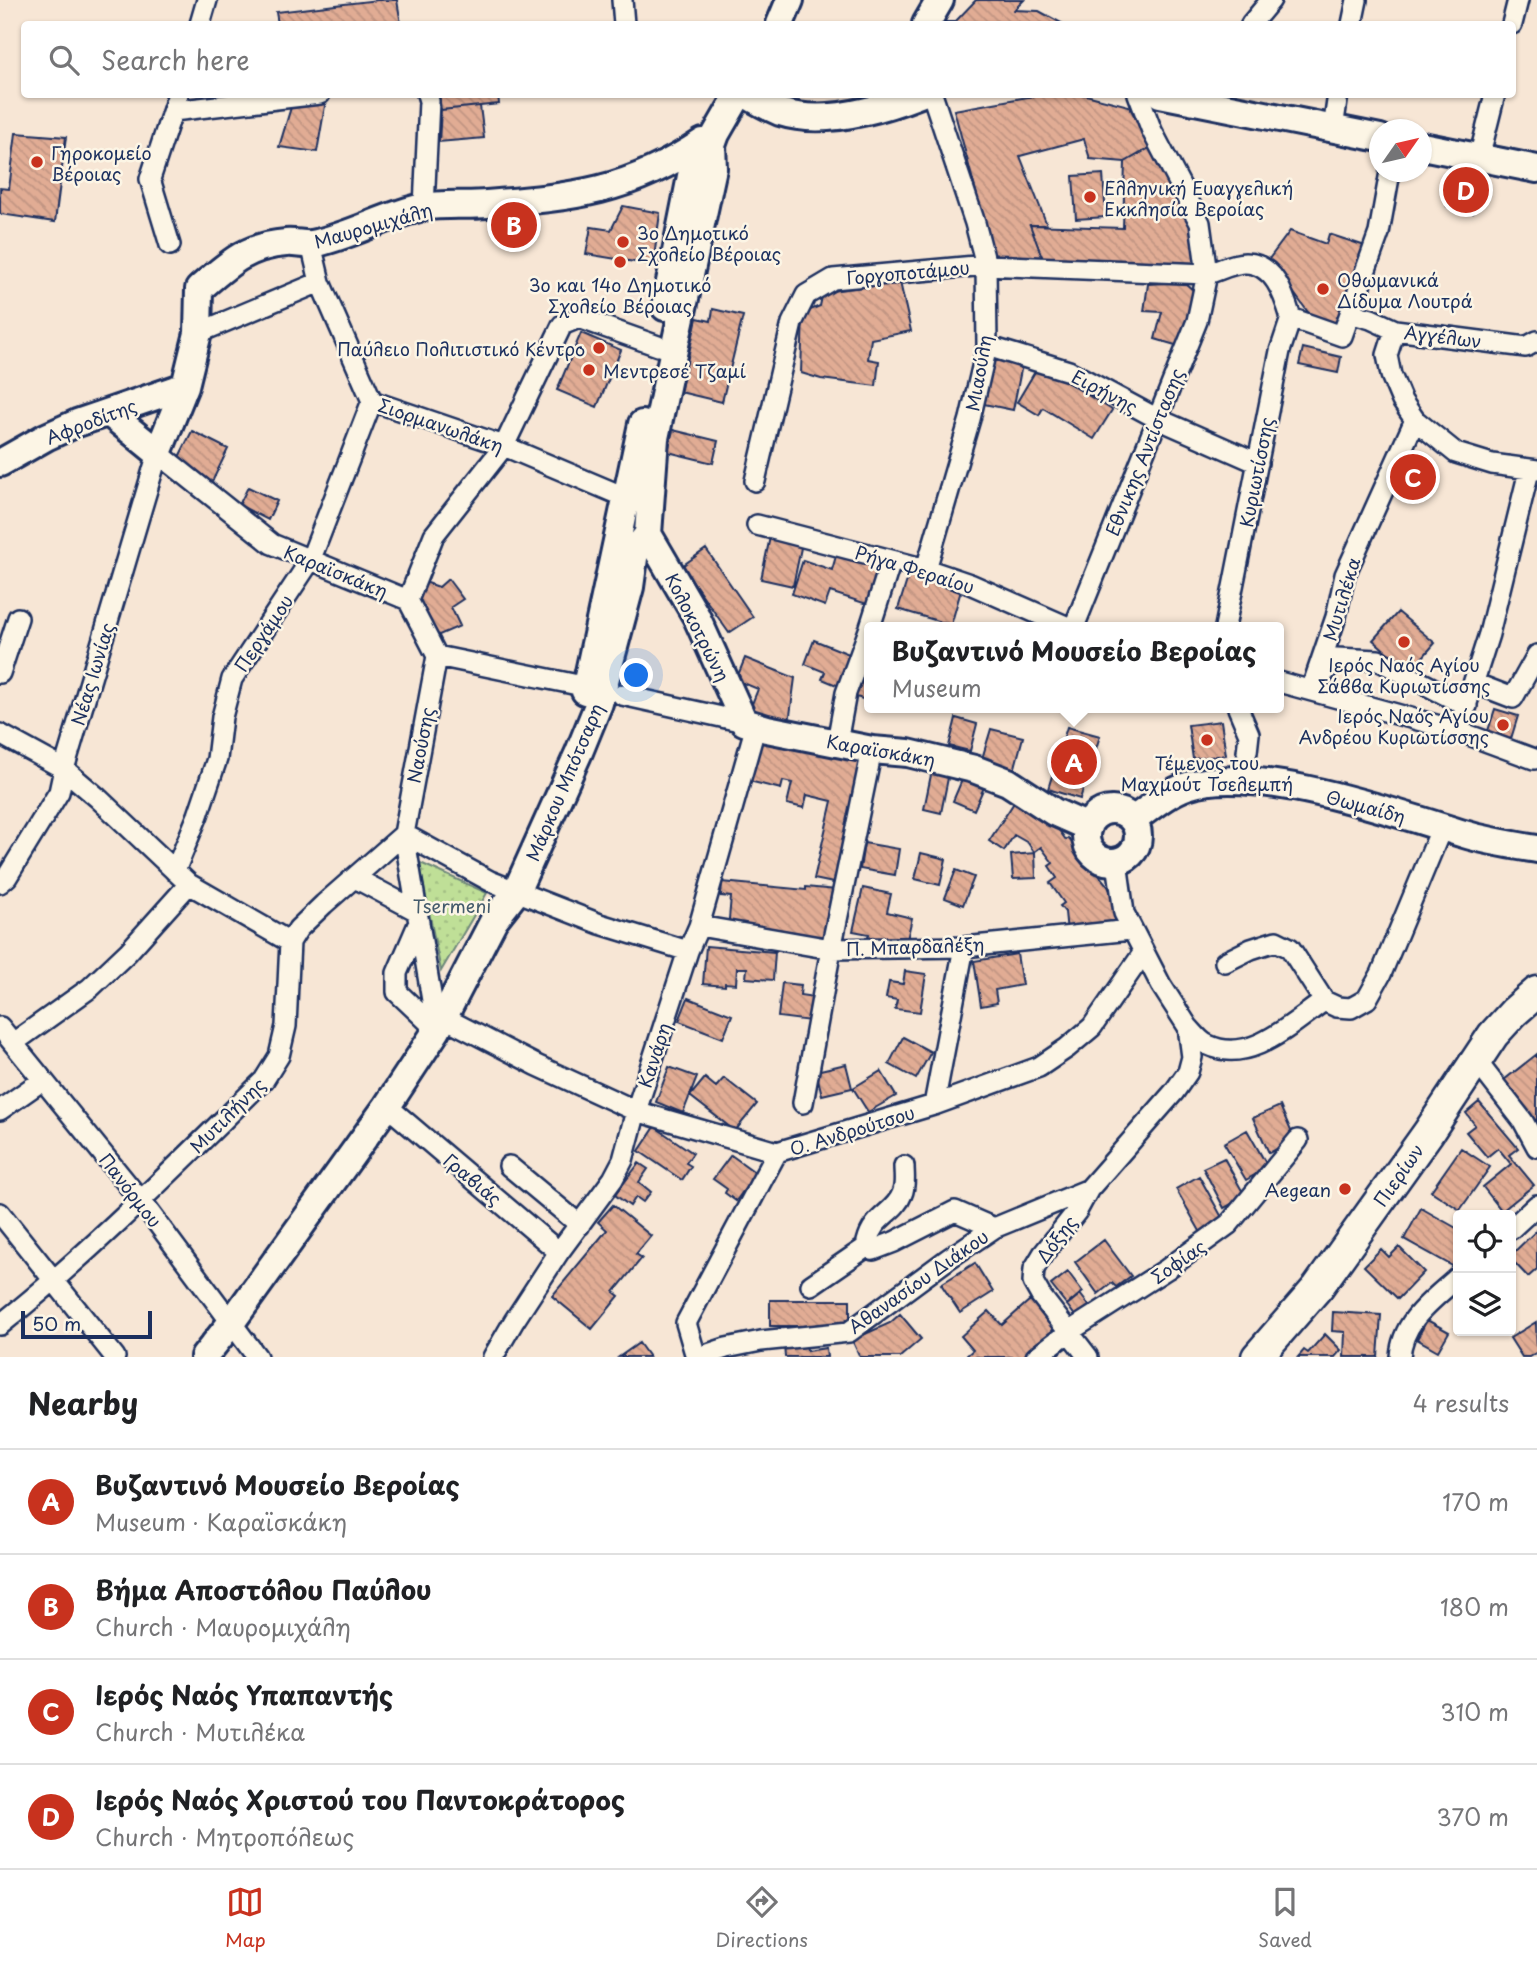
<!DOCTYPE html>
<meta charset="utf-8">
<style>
:root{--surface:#fff;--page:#f2f2f2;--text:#202124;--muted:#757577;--line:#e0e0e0;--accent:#c8321e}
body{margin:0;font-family:"Playpen Sans",sans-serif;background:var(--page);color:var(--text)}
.controls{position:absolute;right:21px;bottom:21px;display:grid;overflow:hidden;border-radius:7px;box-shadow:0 2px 5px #0004}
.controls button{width:63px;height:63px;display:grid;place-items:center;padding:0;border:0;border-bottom:2px solid var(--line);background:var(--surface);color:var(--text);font:35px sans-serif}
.compass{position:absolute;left:1369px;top:119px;width:63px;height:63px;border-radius:50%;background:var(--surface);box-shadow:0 2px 5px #0004;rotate:56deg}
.scale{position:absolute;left:21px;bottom:18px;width:131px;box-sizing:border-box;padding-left:7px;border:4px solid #1b2f5e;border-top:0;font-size:19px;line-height:24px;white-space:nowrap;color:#1b2f5e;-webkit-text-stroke:5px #fcf5e5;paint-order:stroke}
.you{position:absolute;left:637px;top:676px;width:24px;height:24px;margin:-18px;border:5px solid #fff;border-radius:50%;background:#1a73e8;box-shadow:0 0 0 10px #1a73e833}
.badge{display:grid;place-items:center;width:46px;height:46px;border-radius:50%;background:var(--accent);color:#fff;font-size:23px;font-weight:700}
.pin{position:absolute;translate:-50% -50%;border:4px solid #fff;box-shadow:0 2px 7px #0006}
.popup{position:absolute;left:864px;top:622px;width:420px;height:91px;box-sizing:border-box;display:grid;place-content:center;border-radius:7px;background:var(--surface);filter:drop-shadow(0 2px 5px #0005);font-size:23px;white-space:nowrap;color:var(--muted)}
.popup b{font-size:26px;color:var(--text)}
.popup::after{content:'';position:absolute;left:50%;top:100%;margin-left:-14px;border:14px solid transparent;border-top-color:var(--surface)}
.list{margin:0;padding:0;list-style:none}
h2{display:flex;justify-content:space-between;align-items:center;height:91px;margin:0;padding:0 28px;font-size:30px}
h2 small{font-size:23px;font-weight:400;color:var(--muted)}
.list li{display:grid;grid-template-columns:46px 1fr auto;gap:21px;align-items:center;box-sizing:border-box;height:105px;padding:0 28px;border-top:2px solid var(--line)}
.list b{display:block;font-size:26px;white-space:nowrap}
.list p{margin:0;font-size:23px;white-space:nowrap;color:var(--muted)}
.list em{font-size:23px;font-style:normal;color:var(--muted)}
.icon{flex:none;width:38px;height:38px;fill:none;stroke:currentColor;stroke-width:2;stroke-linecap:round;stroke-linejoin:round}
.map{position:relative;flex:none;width:1537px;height:1357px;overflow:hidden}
.search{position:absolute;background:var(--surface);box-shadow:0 2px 5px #0004;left:21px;right:21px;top:21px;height:77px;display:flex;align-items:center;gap:18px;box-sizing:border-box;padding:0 24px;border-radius:7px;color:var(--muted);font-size:26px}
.sheet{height:511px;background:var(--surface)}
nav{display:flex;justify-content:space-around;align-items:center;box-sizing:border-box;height:98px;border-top:2px solid var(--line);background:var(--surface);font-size:19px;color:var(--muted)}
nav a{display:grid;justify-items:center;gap:4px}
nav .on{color:var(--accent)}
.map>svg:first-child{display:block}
.green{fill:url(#green-dots);stroke:#6d877a;stroke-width:2}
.building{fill:url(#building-back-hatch);stroke:#1b2f5e;stroke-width:2}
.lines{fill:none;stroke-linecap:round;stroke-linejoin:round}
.street-casing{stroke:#1b2f5e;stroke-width:24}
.secondary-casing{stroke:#1b2f5e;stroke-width:32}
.primary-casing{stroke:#1b2f5e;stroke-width:35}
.street{stroke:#fcf5e5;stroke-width:19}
.secondary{stroke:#fcf5e5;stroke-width:26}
.primary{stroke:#fcf5e5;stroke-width:30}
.poi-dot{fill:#c8321e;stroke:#fcf5e5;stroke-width:2.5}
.labels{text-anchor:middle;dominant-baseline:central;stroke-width:5;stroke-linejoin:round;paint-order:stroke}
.poi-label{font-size:18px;fill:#1b2f5e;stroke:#fcf5e5;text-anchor:start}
.street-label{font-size:18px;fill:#1b2f5e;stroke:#fcf5e5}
.park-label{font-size:18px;fill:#445b6c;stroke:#fcf5e5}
</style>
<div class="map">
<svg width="1537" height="1357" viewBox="0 0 1537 1357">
<defs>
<pattern id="green-dots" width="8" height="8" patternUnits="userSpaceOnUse" patternTransform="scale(1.75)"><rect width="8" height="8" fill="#bfdf97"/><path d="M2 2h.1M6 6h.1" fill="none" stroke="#a4c085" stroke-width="1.8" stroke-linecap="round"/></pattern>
<pattern id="building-back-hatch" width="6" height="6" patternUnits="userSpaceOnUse" patternTransform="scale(1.75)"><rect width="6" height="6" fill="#e1ac94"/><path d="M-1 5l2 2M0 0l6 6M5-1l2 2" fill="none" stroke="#c09482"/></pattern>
</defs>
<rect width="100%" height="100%" fill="#f7e6d5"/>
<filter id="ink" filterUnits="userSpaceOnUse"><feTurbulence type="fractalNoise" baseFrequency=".0143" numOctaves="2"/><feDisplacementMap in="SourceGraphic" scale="14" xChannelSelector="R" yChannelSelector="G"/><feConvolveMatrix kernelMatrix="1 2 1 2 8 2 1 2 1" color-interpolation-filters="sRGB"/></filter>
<g filter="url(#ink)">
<path class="green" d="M416 861 487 893 441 971 420 868Z"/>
<path class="building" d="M378 0H397L401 24H278L276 12Z
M976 0H1024L1014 10 1039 11 1063 24H936V22H955Z
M439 94H498L499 104 441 110Z
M1045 94H1082L1129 106 1151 147 1125 162 1090 159 1084 139 1020 156 1047 225H1030L1044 262 994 259 954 110Z
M326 100 317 152 279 147 292 104Z
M480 106 484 138 439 142 441 110Z
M16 133 66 137 55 222 0 214V188L9 189Z
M1151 147 1197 226 1199 267 1044 262 1030 225 1123 228 1125 162Z
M1458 167 1484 175 1473 213 1447 206Z
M1103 174 1106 217 1076 219 1073 176Z
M623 206 660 213 653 265 586 254 591 227 611 230Z
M1290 231 1326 244 1329 234 1368 247 1341 328 1313 319 1269 259Z
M900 282 911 331 871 339 868 359 879 361 876 386 821 379 801 373 803 313 820 306 823 292Z
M1184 282 1196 293 1182 347 1155 339 1162 312 1144 311 1148 284Z
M713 309 743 316 722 402 680 392 697 318 711 321Z
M581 333 621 350 597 407 557 390Z
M1303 348 1341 357 1338 373 1299 365Z
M993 359 1022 365 1013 410 984 404Z
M1039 365 1112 410 1094 439 1043 408 1039 415 1017 402Z
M673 430 718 441 713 463 668 452Z
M192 431 228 449 211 484 178 459Z
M1405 456 1436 480 1422 499 1390 475Z
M248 487 277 501 268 520 239 505Z
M770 537 802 543 793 586 761 579Z
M706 549 753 617 729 633 682 566Z
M838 549 886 565 873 606 830 592 825 606 792 594 803 560 832 570Z
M910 571 962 587 951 625 898 609Z
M448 579 463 599 451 607 460 626 430 639 415 605 422 581 439 587Z
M1398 612 1435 643 1410 672 1373 640Z
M814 640 859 658 839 686 822 679 825 672 805 664Z
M745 658 795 678 789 723 750 709 758 689 736 680Z
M862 667 869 669V701L853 696Z
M1495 709 1518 716 1510 742 1487 734Z
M956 718 977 724 970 751 949 746Z
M1221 721 1226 755 1193 759 1188 725Z
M1067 727 1100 736 1080 799 1048 789Z
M991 729 1023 737 1014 771 981 762Z
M760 733 867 758 838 884 814 879 832 801 807 795 804 808 787 804 792 783 783 781 781 789 749 781Z
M932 770 949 773 941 813 924 809Z
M964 775 985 785 974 810 953 801Z
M1019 795 1053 822 1066 840 1068 838 1108 886 1114 900 1117 928 1067 932 1065 912 1060 906 1064 903 1050 883 1057 878 1049 866 1053 863 1041 847 1034 852 1028 843 1014 835 1004 851 989 841Z
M864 843 899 849 895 875 860 869Z
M921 853 946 859 940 885 915 879Z
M1035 853 1036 878 1013 879 1011 855Z
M956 870 974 877 963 905 945 898Z
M722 882 806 890V887L836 890 831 940 728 930 731 897 721 896Z
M863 888 891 894 887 912 912 918 905 948 868 939 869 934 853 931Z
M706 946 775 952 773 980 746 978 747 968H737L736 984 725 983V986L703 984Z
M1017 954 1022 985 995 990 997 1003 981 1006 974 961Z
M905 971 926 974 920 1012 895 1009 897 1000 886 998 889 982 903 984Z
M782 983 801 985 800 995 814 997 810 1021 778 1017Z
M688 998 732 1015 723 1038 679 1021Z
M903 1037 931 1052 916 1079 889 1064Z
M1537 1054V1121H1536L1504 1080Z
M846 1064 852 1088 822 1095 816 1071Z
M669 1067 697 1077 683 1113 656 1102Z
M881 1071 896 1096 868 1112 853 1088Z
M705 1078 716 1087 724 1078 757 1104 735 1131 690 1096Z
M1479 1102 1518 1148 1509 1155 1534 1185 1502 1211 1483 1187 1511 1164 1498 1148 1487 1157 1466 1132 1475 1125 1466 1113Z
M1280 1106 1295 1140 1269 1153 1253 1118Z
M655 1127 693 1153 686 1163 691 1166 682 1180 639 1151Z
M1247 1130 1268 1167 1246 1180 1224 1143Z
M1461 1148 1490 1167 1460 1210 1431 1191Z
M731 1155 756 1173 736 1201 725 1193 727 1189 713 1179Z
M1224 1158 1245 1196 1224 1208 1203 1168Z
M639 1163 648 1169 639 1182 651 1192 643 1202 636 1197 630 1206 615 1195Z
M1199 1176 1224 1221 1201 1233 1176 1189Z
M613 1205 651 1236 636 1254 642 1258 614 1292 619 1296 592 1329 552 1296 607 1230 598 1222Z
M1421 1208 1458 1229V1269L1404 1239Z
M1537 1230V1269L1528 1277 1511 1259V1255Z
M1104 1240 1131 1276 1116 1287 1112 1283 1098 1294 1075 1262Z
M1399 1247 1424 1272 1398 1299 1364 1266 1381 1249 1389 1257Z
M975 1263 993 1292 960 1313 941 1284Z
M1068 1272 1083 1292 1067 1305 1051 1285Z
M1080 1294 1090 1307 1076 1317 1067 1305Z
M770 1300H850V1326H770Z
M1030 1300 1058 1331 1030 1357H965L973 1350 961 1336 989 1311 1002 1325Z
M1333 1312 1381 1315 1378 1357H1344L1345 1332 1332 1331Z
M900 1314 921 1339 900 1357H860L852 1340 890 1323Z
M1427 1320 1449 1332 1438 1351 1417 1339Z
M1536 1322 1537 1352 1529 1357H1522L1510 1338Z
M1325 1334 1341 1350 1335 1357H1298L1304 1350 1308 1353Z
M806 1342 807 1351 826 1348 827 1357H785L784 1346Z
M639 1343 649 1357H619Z"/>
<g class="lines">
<g class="street-casing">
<path id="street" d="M622 0 624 24
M200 24 207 0
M1251 24 1271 0
M1352 24 1357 0
M1512 24 1518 0
M1138 94 1152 131 1200 223 1207 274C1218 271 1232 263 1245 263 1274 263 1284 295 1291 318L1342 336 1379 233 1390 172
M173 111 320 94
M1333 129 1338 94
M1479 158 1495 94
M424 207 429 101 427 94
M311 244 320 282 372 401 504 446 627 498
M170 245 150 179 178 94
M1350 313 1371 319 1395 330 1526 347 1537 341
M1395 330 1387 355 1391 375 1402 401 1415 420 1456 453 1492 464 1537 470
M198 333 320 282
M987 346 1069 371 1158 419 1258 463
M1415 420 1345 575 1336 617 1311 690 1336 658 1378 660 1467 706
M755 481 792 323 806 295 833 279 986 265 1207 274 1197 321 1074 627
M757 525 926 569 970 584 1068 627
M926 569 970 419 987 346 986 265 975 223 932 94
M408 600 434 535 504 446 562 325 579 318 658 346
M870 627 891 561
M1225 627 1280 351 1291 318
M437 656 573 684
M0 673 18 618
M1279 682 1458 731 1534 759
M1474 683 1513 698 1537 655
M622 695 744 722
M1238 708 1249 734 1247 752
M1458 731 1489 634 1529 471
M0 734 64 769 98 798 189 884 290 942
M837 742 846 693 869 630
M404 834 490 881 600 924 688 951
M175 871 198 815 217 759 222 717 232 679 310 561 372 401
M355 878 417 911
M0 883 7 877 59 792 64 769 158 453 272 544 408 600 437 656
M419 922 397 973V992L437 1030
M699 926 831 949 964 947 1131 930
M1225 962 1251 949 1276 941 1290 948 1324 1001 1337 1007 1351 1008 1367 999 1381 974 1442 827
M443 1017 536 1065 636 1111 777 1152 934 1105 1039 1067 1067 1048 1092 1027 1144 952
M0 1027 141 1201 257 1357
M1188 1027C1194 1033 1200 1042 1208 1045 1250 1065 1292 1023 1324 1001
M437 1030 404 834 437 656
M13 1043 90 988 128 952 189 884
M1475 1059 1523 1121 1537 1147
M803 1103 831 949 872 750
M934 1105 964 947
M387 1106 559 1252
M0 1110 43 1080
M509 1166 580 1225
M904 1166C904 1175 906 1185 902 1194 895 1213 873 1216 867 1242L873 1250 894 1242 955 1211 994 1228
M0 1213 115 1357
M1511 1229 1537 1205
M811 1285 868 1246
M0 1325C94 1250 178 1164 264 1080L279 1056 286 1026 290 942 298 929 324 904 404 834
M493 1357 514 1321 559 1252 613 1179 623 1160 636 1111 688 951 699 926 756 725
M696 1357 686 1323 777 1152
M699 1357 726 1348 761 1341 849 1332 948 1259 994 1228 1089 1189
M1036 1357 1070 1331 1167 1269 1229 1224 1298 1140
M1088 1357 1041 1296 1033 1282 1034 1269 1043 1254 1077 1211 1089 1189 1174 1092 1188 1072 1192 1057 1188 1027 1161 985 1124 913 1117 862
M1400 1357C1402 1320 1433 1300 1458 1277"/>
</g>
<g class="secondary-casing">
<path id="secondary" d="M780 24 790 0
M926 24 940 0
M746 94C757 101 768 107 780 112 823 126 879 110 920 94
M1160 94 1380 138
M1422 146 1537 169
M665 307 694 161 712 145
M109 413 158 453 185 386 198 333 199 289C228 264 246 246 286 243 294 242 304 245 312 244 349 237 386 215 423 207 443 203 466 206 487 204 573 197 629 192 703 142
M0 463 46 437 77 423 185 386
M648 534 696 616 744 722 767 729 872 750 908 753 974 769 1008 782 1054 812 1088 827
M585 691 642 424
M1086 836a26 26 0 1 1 52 0a26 26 0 1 1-52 0Z
M1133 820C1150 808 1167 793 1187 786 1254 763 1395 813 1464 834 1487 841 1513 845 1537 849
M204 1357 231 1323 387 1106 437 1030 494 920 516 892 579 752 599 703 630 587 635 551 648 534 655 438 713 168 712 145 716 134 739 94"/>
</g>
<g class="primary-casing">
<path id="primary" d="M1257 1357 1318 1287 1428 1133 1493 1035 1514 1012 1537 992"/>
</g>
<use href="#street" class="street"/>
<use href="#secondary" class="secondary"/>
<use href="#primary" class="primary"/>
</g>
</g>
<g class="poi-dot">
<circle cx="37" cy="162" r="7"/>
<circle cx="1090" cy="197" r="7"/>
<circle cx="623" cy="242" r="7"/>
<circle cx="620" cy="262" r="7"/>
<circle cx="1323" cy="289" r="7"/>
<circle cx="599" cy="348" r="7"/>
<circle cx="589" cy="370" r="7"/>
<circle cx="1404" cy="642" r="7"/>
<circle cx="1503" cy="725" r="7"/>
<circle cx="1207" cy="740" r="7"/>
<circle cx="1345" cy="1189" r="7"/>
</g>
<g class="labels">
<g class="poi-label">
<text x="51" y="152">Γηροκομείο<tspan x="51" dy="21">Βέροιας</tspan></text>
<text x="1104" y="187">Ελληνική Ευαγγελική<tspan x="1104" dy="21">Εκκλησία Βεροίας</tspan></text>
<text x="637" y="232">3ο Δημοτικό<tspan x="637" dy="21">Σχολείο Βέροιας</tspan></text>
<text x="1337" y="279">Οθωμανικά<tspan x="1337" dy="21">Δίδυμα Λουτρά</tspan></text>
<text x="620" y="284" text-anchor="middle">3ο και 14ο Δημοτικό<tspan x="620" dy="21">Σχολείο Βέροιας</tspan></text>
<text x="585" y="348" text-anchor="end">Παύλειο Πολιτιστικό Κέντρο</text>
<text x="603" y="370">Μεντρεσέ Τζαμί</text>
<text x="1404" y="664" text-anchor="middle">Ιερός Ναός Αγίου<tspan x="1404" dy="21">Σάββα Κυριωτίσσης</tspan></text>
<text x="1489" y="715" text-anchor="end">Ιερός Ναός Αγίου<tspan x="1489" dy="21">Ανδρέου Κυριωτίσσης</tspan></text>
<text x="1207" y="762" text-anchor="middle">Τέμενος του<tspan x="1207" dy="21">Μαχμούτ Τσελεμπή</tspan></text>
<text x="1331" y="1189" text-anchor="end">Aegean</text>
</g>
<g class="street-label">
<text transform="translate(373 225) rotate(-16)">Μαυρομιχάλη</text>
<text transform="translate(908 272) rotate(-5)">Γοργοποτάμου</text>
<text transform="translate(1443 336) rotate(7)">Αγγέλων</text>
<text transform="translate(978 373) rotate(-80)">Μιαούλη</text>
<text transform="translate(1105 391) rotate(28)">Ειρήνης</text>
<text transform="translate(91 421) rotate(-21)">Αφροδίτης</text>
<text transform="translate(441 425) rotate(19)">Σιορμανωλάκη</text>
<text transform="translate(1144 452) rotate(-68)">Εθνικης Αντίστασης</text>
<text transform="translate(1256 472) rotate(-79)">Κυριωτίσσης</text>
<text transform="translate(915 569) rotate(17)">Ρήγα Φεραίου</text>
<text transform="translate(336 571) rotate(22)">Καραϊσκάκη</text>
<text transform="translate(1341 599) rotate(-73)">Μυτιλέκα</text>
<text transform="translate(698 627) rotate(63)">Κολοκοτρώνη</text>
<text transform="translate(263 633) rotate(-56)">Περγάμου</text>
<text transform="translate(92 674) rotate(-73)">Νέας Ιωνίας</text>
<text transform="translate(420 745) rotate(-79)">Ναούσης</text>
<text transform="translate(881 750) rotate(10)">Καραϊσκάκη</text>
<text transform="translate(564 782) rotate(-67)">Μάρκου Μπότσαρη</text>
<text transform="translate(1366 806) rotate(15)">Θωμαίδη</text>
<text transform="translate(915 946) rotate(-2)">Π. Μπαρδαλέξη</text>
<text transform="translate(654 1055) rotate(-72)">Κανάρη</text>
<text transform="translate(227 1115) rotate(-45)">Mυτιλήνης</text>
<text transform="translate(852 1130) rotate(-17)">Ο. Ανδρούτσου</text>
<text transform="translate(1398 1175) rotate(-55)">Πιερίων</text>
<text transform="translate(473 1179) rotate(40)">Γραβιάς</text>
<text transform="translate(131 1190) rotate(52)">Πανόρμου</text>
<text transform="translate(1056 1239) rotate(-53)">Δόξης</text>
<text transform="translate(1178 1261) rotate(-35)">Σοφίας</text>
<text transform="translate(918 1281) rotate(-35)">Αθανασίου Διάκου</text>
</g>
<g class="park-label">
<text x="452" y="905">Tsermeni</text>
</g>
</g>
</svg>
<div class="controls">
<button><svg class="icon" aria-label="locate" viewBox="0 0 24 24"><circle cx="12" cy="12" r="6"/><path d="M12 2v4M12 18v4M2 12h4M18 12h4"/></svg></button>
<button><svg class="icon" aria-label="layers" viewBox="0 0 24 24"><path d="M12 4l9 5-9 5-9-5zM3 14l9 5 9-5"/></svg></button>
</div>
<svg class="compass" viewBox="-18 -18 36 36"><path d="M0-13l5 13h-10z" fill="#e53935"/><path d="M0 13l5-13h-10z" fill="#757577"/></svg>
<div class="scale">50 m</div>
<div class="you"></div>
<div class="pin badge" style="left:1074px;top:762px">A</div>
<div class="popup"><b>Βυζαντινό Μουσείο Βεροίας</b>Museum</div>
<div class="pin badge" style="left:514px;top:225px">B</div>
<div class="pin badge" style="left:1413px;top:477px">C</div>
<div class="pin badge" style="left:1466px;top:190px">D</div>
<div class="search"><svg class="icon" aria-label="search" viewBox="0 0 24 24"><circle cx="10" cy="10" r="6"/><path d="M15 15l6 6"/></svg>Search here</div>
</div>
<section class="sheet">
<h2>Nearby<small>4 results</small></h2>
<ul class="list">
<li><span class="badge">A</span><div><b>Βυζαντινό Μουσείο Βεροίας</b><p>Museum · Καραϊσκάκη</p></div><em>170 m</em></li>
<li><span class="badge">B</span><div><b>Βήμα Αποστόλου Παύλου</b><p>Church · Μαυρομιχάλη</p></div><em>180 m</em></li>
<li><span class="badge">C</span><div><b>Ιερός Ναός Υπαπαντής</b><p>Church · Μυτιλέκα</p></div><em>310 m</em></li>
<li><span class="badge">D</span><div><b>Ιερός Ναός Χριστού του Παντοκράτορος</b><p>Church · Μητροπόλεως</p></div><em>370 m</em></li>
</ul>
</section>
<nav>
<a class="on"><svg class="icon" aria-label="map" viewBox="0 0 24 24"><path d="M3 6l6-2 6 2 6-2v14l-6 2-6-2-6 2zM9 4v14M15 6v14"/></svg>Map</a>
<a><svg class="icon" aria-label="directions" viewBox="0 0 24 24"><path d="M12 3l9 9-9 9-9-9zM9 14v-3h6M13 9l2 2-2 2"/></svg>Directions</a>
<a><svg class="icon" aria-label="saved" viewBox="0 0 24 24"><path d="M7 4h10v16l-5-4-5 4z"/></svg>Saved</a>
</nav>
